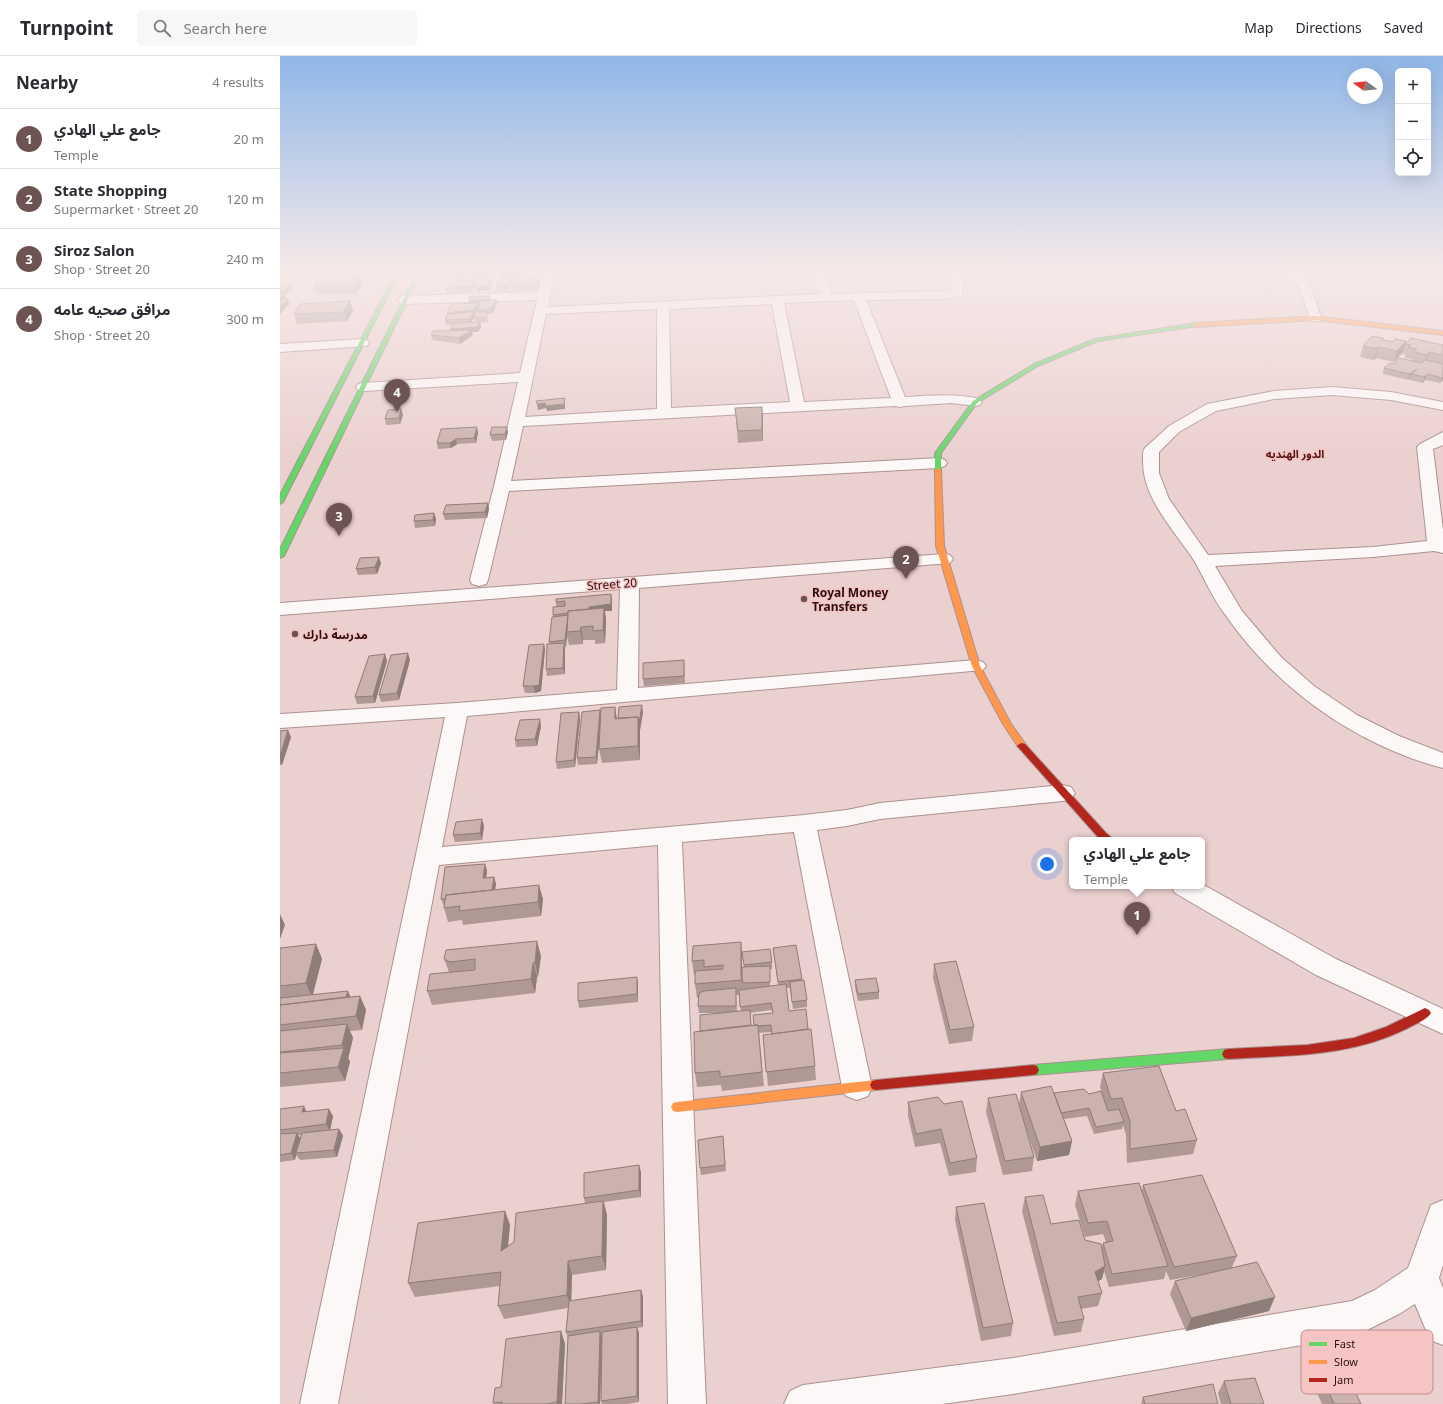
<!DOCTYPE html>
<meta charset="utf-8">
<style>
:root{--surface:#fff;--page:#f7f7f7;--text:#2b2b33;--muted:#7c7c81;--line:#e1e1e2;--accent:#6d5352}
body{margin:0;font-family:"Noto Sans","Noto Sans Arabic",sans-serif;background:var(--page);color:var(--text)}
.controls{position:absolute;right:12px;top:12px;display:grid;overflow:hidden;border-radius:6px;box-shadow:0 4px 16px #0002}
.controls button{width:36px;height:36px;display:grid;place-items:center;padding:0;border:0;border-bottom:1px solid var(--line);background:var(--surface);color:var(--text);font:20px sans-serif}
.compass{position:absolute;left:1067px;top:12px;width:36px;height:36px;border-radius:50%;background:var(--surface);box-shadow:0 4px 16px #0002;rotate:285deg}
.you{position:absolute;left:767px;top:808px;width:14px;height:14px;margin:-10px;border:3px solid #fff;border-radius:50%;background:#1a73e8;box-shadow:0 0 0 6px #1a73e833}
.badge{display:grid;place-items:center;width:26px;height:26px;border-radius:50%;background:var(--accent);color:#fff;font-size:13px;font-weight:700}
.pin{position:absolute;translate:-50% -33px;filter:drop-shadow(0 1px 2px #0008)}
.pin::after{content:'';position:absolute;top:21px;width:14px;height:12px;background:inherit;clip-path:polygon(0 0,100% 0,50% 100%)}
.popup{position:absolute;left:789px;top:781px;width:136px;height:52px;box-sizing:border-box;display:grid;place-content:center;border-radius:6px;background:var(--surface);filter:drop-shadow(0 1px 3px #0005);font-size:13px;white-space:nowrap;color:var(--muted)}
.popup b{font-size:15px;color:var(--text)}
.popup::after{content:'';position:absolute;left:50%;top:100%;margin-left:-8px;border:8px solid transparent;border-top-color:var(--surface)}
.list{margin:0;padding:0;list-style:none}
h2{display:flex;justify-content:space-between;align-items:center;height:52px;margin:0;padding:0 16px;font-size:17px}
h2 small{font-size:13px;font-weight:400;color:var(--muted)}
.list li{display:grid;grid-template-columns:26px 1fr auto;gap:12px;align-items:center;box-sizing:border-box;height:60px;padding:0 16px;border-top:1px solid var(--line)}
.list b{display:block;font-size:15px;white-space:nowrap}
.list p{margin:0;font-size:13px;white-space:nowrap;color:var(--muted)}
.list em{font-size:13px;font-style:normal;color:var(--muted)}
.icon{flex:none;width:22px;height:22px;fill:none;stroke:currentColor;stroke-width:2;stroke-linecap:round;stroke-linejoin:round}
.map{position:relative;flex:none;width:1163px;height:1348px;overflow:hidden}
header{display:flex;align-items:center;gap:24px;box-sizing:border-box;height:56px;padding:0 20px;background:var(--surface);border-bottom:1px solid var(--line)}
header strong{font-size:19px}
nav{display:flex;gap:22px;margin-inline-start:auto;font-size:14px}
.search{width:280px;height:36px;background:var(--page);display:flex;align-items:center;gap:10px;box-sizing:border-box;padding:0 14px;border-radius:6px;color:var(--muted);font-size:15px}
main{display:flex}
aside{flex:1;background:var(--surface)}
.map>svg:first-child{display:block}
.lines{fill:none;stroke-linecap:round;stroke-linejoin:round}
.street-casing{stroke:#ab9291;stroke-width:2}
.fast-casing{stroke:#ab9291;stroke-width:2}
.slow-casing{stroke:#ab9291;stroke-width:2}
.jam-casing{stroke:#ab9291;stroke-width:2}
.street{fill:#fcf8f8;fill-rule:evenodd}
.fast{fill:#63d668;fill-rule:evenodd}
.slow{fill:#ff974d;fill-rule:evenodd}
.jam{fill:#b3261e;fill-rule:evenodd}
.wall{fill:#af9994;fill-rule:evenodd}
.shaded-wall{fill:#8e7d78}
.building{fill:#cbb2ac;stroke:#8e7d78}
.poi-dot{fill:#6d5352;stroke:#f6c5c3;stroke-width:1.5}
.labels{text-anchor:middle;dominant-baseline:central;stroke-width:3;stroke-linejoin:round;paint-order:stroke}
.far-neighbourhood-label{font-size:11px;font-weight:bold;fill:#521317;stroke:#f6c5c3}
.street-label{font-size:12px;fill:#2a0f0f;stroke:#f6c5c3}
.poi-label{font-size:12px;font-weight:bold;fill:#2a0f0f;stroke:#f6c5c3;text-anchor:start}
.key{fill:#f6c5c3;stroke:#b98e8d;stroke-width:1}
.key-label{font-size:11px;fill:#2a0f0f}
</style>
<header>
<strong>Turnpoint</strong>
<div class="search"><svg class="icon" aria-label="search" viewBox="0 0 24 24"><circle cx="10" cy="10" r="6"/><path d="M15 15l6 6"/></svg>Search here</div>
<nav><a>Map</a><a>Directions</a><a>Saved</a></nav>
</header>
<main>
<aside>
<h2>Nearby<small>4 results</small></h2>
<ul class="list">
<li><span class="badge">1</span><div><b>جامع علي الهادي</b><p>Temple</p></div><em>20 m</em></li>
<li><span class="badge">2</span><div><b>State Shopping</b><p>Supermarket · Street 20</p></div><em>120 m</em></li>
<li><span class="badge">3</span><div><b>Siroz Salon</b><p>Shop · Street 20</p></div><em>240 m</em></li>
<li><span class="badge">4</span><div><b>مرافق صحيه عامه</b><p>Shop · Street 20</p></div><em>300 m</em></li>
</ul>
</aside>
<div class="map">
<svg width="1163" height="1348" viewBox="0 0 1163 1348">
<rect width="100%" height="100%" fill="#ead0cf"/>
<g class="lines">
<g class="street-casing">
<path id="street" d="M263 216H275L268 251 540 238 532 216H544L552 238 665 235 671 234V222L668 216H680C683 222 685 233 681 240L665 243 586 244 625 341C650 340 675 337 700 343L702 346 700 349 695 350 672 347 625 350 620 351 615 350 243 370 231 425 659 402 665 404 667 407 665 410 659 412 229 435 208 524 206 528 199 530 192 528 190 524 214 430 238 326 83 335 78 334 76 331 78 328 83 327 240 317 257 244 124 248 120 247 118 244 120 241 124 240 258 236ZM574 244 611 342 524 346 504 247ZM492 248 510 346 391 352 389 253ZM377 253V353L245 361 266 258Z
M1005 216H1017L1026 223 1032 233 1041 262 1039 265H1031L1020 233Z
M82 283 87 284 89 287 87 290 0 296V288Z
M1052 331 1111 336 1163 346V354L1111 344 1052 339 994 343 936 355 899 376 879 396V417L889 443 928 499 1093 491 1147 485 1137 391 1140 388 1163 376V389L1153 393 1163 474V497L1154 495 1093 501 935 510 962 555 1001 601 1034 630 1077 659 1119 680 1163 697V712C1112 699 1059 671 1019 638 992 616 967 590 947 561 934 545 925 524 915 506 896 476 863 444 863 406 863 401 862 396 865 392L889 370 927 348 994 335Z
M664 498 670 499 673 503 670 507 359 532 358 632 696 604 703 606 706 610 703 614 187 660 162 791 524 759 567 754 600 747 783 729 791 731 795 737 791 743 783 745 600 763 567 770 537 774 592 1031 588 1040 577 1044 566 1040 562 1031 514 776 402 786 426 1348H388L378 789 159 809 58 1348H20L165 661 0 672V658L177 647 337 634 340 533 0 559V547Z
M922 828 1056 903 1163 953V978L1036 919 895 837 891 830H922Z
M1163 1144V1209L1159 1222 1163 1232V1289L1150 1284 1135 1248 1119 1258 1075 1280 733 1338 662 1348H504L510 1335 523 1329 733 1302 1072 1245 1095 1234 1128 1212 1151 1149Z"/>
</g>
<g class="fast-casing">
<path id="fast" d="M116 216H120L3 446 0 448V439Z
M137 216H141L4 500 0 502V493Z
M916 267 918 268V270L818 285 758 310 697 347 661 397V414L658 416 655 414V397L693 345 754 308 815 283Z
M948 993 952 994 954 998 952 1002 948 1003 753 1019 749 1018 747 1014 749 1010 753 1009Z"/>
</g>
<g class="slow-casing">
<path id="slow" d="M1035 260 1163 275V279L1035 264 916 271 913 269 916 267Z
M658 412 661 414 664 490 700 610 731 668 747 690 745 692H739L723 668 692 610 656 490 655 414Z
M596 1024 600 1025 602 1029 600 1033 596 1034 397 1056 393 1055 391 1051 393 1047 397 1046Z"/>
</g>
<g class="jam-casing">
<path id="jam" d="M742 687 745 688 826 777 834 784H822L818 781 739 692 737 690 739 688Z
M1145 952 1149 954 1151 957C1147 964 1135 968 1128 972 1070 1001 1011 999 948 1003L944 1002 942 998 944 994 948 993 1027 989 1074 982 1106 971Z
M753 1009 757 1010 759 1014 757 1018 753 1019 596 1034 592 1033 590 1029 592 1025 596 1024Z"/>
</g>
<use href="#street" class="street"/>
<use href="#fast" class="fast"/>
<use href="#slow" class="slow"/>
<use href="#jam" class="jam"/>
</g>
<path class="wall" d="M168 216H208L206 221 189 222 188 216 181 223H166L165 219Z
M45 217H64L83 226 76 238H36L34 229Z
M258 222 259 227V234L233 235 232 230Z
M195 224 196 228 191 236 167 237 166 232Z
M232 227 228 234 217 235 216 230Z
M0 229 12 234 4 239 6 243 9 248 0 258Z
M210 240 211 244H216L217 248 212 258H207L208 266 200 267 201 271 198 276H192L193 279 180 288 152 284 151 279 171 274 172 269H166L165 264 168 259 167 257ZM194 258 196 266H191L195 261Z
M70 245 73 255 67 265 17 268 14 258Z
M1103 284 1112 286 1126 285 1123 296 1114 306 1096 302 1094 304 1080 301 1083 290Z
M1125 288 1163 289V324L1160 327 1145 324 1143 327 1130 324 1131 322 1129 324 1103 318 1104 312 1114 308 1131 305 1132 303 1125 302 1126 299 1122 298Z
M455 352 483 362V385L458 387Z
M121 353 123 359 120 368 106 369 105 363Z
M197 371 198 377 196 387 177 388 171 392 158 393 157 387Z
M228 376 226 384 212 385 210 379Z
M209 453 207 462 165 464 163 458Z
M154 457 156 463 155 470 135 472 134 465Z
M101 507 97 518 78 519 76 513Z
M331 538 332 545V555H325L326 565 325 587 315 588V584H303V588L289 589 287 580 286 591H285V618L267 620 266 613 270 588 269 586 273 561V559L276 550V546Z
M264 588 265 594 261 635 255 637H245L243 630Z
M105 598 107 605 95 647 77 648 75 641Z
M130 604 119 644 101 646 99 639Z
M404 604 405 627 364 630 363 623Z
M335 651 337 663 363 656 360 674V704L322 707 319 693 320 681 317 708 298 709 297 702 320 654Z
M299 656 300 663 295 711 277 713 276 706Z
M261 670 257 690 236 691 235 684Z
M0 675 11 681 2 709H0Z
M204 770 202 784 175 786 173 779Z
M205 808 207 815 206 822 214 821 216 828 215 834 263 843 261 860 183 869 182 864 168 866 164 852V850L161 843Z
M461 886 462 900V911H464L462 896 492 906V913H490V930L498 929 493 892 522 923 527 944V951L513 953 510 932H506L509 955 528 973 535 1010 536 1024 488 1030 483 979 491 978V976L479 977 484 1030 442 1035 441 1029 417 1031 415 1017 420 975 435 957H419L418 950V942H417L415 928V919H414L412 905ZM456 939H459L461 955H457ZM492 954V957L474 969H471L470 957Z
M36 888 42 903 33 939 70 941 80 940 86 954 82 974 70 975 73 982 68 1003 70 1006 65 1025 0 1031V892Z
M261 900 258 921H257L255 937 152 949 147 935 169 916 164 903Z
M654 908 694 971 692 985 669 988 653 922Z
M575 924 599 936V943L578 945 575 931Z
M358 928V946L299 952 298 945Z
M823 1017 896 1055 917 1084 913 1098 847 1107 846 1079 843 1069 842 1073 814 1078 807 1060 784 1063 792 1085 789 1099 757 1105 744 1067 754 1101 752 1115 723 1119 706 1056 708 1042 739 1048 741 1036 774 1037 809 1038 825 1047 820 1031Z
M628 1046 697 1102 696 1116 669 1120 660 1087 635 1091 628 1060Z
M0 1053 26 1055 53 1060 50 1074 59 1073 63 1080 57 1101 20 1104 16 1099 15 1104 0 1106ZM18 1079H21L20 1082Z
M443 1080 446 1115 421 1119 420 1112Z
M361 1116V1141L324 1146 327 1159 326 1214 292 1219 291 1245 361 1234 363 1241V1271L357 1272 359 1277V1346L347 1348H322L321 1345 322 1282 320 1348H285L288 1282 286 1276 288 1252 224 1263 218 1250 220 1230 135 1241 128 1227 225 1155 230 1169 228 1190 305 1148 304 1142Z
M863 1129 957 1200 952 1211 989 1255 906 1275 890 1238 895 1225 924 1218 890 1224 886 1215 884 1223 829 1231 824 1215 822 1223 818 1225 822 1237 818 1250 801 1253 804 1263 801 1276 774 1280 742 1155 745 1141 771 1168 805 1184 822 1191 823 1187 826 1186 823 1178 805 1181 795 1149 798 1135H862Z
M676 1151 733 1267 731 1280 701 1285 675 1164Z
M281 1275 285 1288 282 1348H214L221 1331Z
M1039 1313 1081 1348H1042L1032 1326Z
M944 1325 984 1348H941L938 1337Z
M863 1341 938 1348H861Z"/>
<path class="shaded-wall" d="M45 216H64V217L46 220Z
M182 216H188L181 223 180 218Z
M205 216H208L206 221 189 222 188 217Z
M237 216H244V220L221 222 220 217Z
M80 217 83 226 76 238 73 229Z
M231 222 232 227 228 234V230Z
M258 222 259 227V234L258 229Z
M211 223 212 228 209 234 197 236 196 231Z
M195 224 196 228 191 236 190 231Z
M10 229 12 234 4 239 3 234Z
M2 235 3 239H5L6 244 0 245V240Z
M8 243 9 248 0 258V251Z
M210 243 211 247 197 254 198 255 194 258 195 261 190 268 189 263 168 262 167 257 190 250 189 245Z
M216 244 217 248 212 258 211 253Z
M70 245 73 255 67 265 64 256Z
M200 266 201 271 198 276H192L193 279 180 288 179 282 171 278 170 273Z
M1126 285 1123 296 1114 306 1117 295Z
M1098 291 1096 302 1094 304 1097 293Z
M1149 296 1146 307 1144 310 1147 299Z
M1137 313 1132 318 1131 322 1129 324 1130 318Z
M1147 318 1145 324 1143 327 1144 321Z
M1163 321V324L1160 327 1162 322Z
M285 342V353L267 355 266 352 258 354 257 348Z
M482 351 483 362V385L482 374Z
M121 353 123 359 120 368 119 362Z
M197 371 198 377 196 387 194 382Z
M227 371 228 376 226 384 225 378Z
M176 383 177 388 171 392 170 387Z
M208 447 209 453 207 462 205 456Z
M154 457 156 463 155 470 153 464Z
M99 501 101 507 97 518 95 511Z
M331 538 332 545V555H325L326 565 325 587 323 574 310 565 309 551Z
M288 559 287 576V580L286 591 285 584Z
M301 571 303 584V588L300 575Z
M284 587 285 593V618L283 612Z
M264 588 265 594 261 635 255 637 254 630Z
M128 597 130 604 119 644 117 637Z
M105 598 107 605 95 647 93 640Z
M362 649 363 656 360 674V704L358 690V661Z
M335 651 337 665 335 663Z
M320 654 321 661 317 708 316 701Z
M299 656 300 663 295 711 294 704Z
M260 663 261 670 257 690 255 683Z
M8 674 11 681 2 709 0 704V700Z
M202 763 204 770 202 784 200 777Z
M205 808 207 815 205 829 203 822Z
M214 821 216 828 212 849 210 842Z
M259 829 263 843 261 860 258 846Z
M0 858 5 869 0 883Z
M257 885 261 900 258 921 255 907Z
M461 886 462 900V924L461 920Z
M36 888 42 903 32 941 26 927Z
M253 907 257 921 255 937 251 923Z
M357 921 358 928V946L357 938Z
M68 935 71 942 65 946Z
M80 940 86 954 82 974 76 960Z
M67 968 73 982 68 1003 62 989Z
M64 992 70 1006 65 1025 58 1011Z
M24 1050 27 1057 22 1056Z
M49 1053 53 1060 50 1075 46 1068Z
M59 1073 63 1080 57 1101 54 1094Z
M17 1077 21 1084 16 1097V1099L15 1104 11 1097Z
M792 1085 789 1099 757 1105 760 1091Z
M359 1109 361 1116V1141L359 1134Z
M323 1145 327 1159 326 1214 322 1200Z
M225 1155 230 1169 226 1208 221 1195Z
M288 1205 292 1219 291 1252 287 1239Z
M825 1210 822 1223 811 1229 815 1216Z
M361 1234 363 1241V1271L361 1265Z
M995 1241 989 1255 906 1275 911 1262Z
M357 1271 359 1277V1346L357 1340Z
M281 1275 285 1288 282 1348H277V1346Z
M320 1275 322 1282 320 1348H319L318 1346Z"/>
<path class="building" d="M168 216H182L180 218 165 219Z
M188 216H205L188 217Z
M221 216H237L220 217Z
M80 217 73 229H34L39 218Z
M222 222H231L228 230H216Z
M258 222V229L232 230 235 223Z
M199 223H211L208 230 196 231Z
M195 224 190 231 166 232 173 225Z
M0 229H10L3 234H0Z
M2 235 0 238 5 239 0 240V236Z
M190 240H210V243L189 245Z
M0 243H8L0 251Z
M216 244 211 253 197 254 200 245Z
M70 245 64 256 14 258 20 248Z
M199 247 193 254 167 257 171 248Z
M194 256H207V261L195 262Z
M194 256 189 263 165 264 168 258Z
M200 266 197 271 170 273 173 267Z
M192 274 179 282 151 279 153 275Z
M1092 280 1103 282V284L1112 286 1115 283 1126 285 1117 295 1098 291 1097 293 1083 290Z
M1131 282 1163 289V299L1149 296 1147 299 1134 296 1137 293 1128 291 1131 289 1125 288Z
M1119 302 1142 307 1145 304 1163 308V321L1162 322 1147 318 1144 321 1132 318 1137 313 1130 318 1104 312 1110 307 1114 308Z
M285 342 284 348 266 350 265 347 257 348 256 345Z
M482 351V374L458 375 455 352Z
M121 353 119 362 105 363 108 354Z
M197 371 194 382 176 383 170 387H157L161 373Z
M212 371H227L225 378 210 379Z
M208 447 205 456 163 458 166 449Z
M154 457 153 464 134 465 135 459Z
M99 501 95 511 76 513 80 502Z
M331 538V548L309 551V553L288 555V557L273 559V551L285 550V545L276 546V543Z
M324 552 323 574 313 575V570L301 571 300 575 287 576 288 555Z
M288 559 285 584 269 586 272 561Z
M284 587 283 612 266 613 267 588Z
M264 588 259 629 254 630H243L249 589Z
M128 597 117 637 99 639 111 599Z
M105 598 93 640 75 641 89 600Z
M404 604V620L363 623V607Z
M362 649 359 667 358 661 338 662 339 651Z
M335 651V663L358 661V690L319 693 321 652Z
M320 654 316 701 297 702 302 656Z
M299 656 294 704 276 706 281 657Z
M260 663 255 683 235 684 240 664Z
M8 674 0 700V675Z
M202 763 200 777 173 779 176 766Z
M205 808 203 822 214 821 212 834 166 839 165 843H161L165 811Z
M259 829 258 846 179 855 180 850 164 852 166 839Z
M257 885 255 907H253L251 923 147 935 150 918 195 914V903L170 906 164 903 166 894Z
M461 886V920L462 924 415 928V915L443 913V909L424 911V904L412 905 413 890Z
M36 888 26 927 0 930V892Z
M516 889 522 923 498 926 493 892Z
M490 893 492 906 464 909 462 896Z
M676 905 694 971 670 974 654 908Z
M490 910V926L463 927 462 922V911Z
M357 921V938L298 945V927Z
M596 922 599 936 578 938 575 924Z
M524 924 527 944 512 946 510 926Z
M506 928 509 955 526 953 528 973 492 978 491 969 478 970V969H474L473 959 493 957 491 947 460 951 459 934Z
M456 932V950H418L419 937 424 935Z
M68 935 66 941 0 949V942Z
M80 940 76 960 0 969V949Z
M470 954 471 969 420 975V959Z
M67 968 62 989 0 996V975Z
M478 969 482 1016 440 1021V1015L415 1017 414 976Z
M531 973 535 1010 486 1016 483 979Z
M64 992 58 1011 0 1017V997Z
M879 1010 896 1055 905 1053 917 1084 850 1093V1065L842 1042 831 1043 823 1017Z
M771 1030 792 1085 760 1091 741 1036Z
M804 1033 809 1038 821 1035 828 1055 839 1053 844 1066 816 1071 809 1052 781 1057 774 1037Z
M736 1038 754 1101 725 1105 708 1042Z
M658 1041 664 1048 682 1045 697 1102 670 1107 661 1073 636 1078 628 1046Z
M24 1050 22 1056 49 1053 46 1068 0 1074V1053Z
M59 1073 54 1094 16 1097 22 1077Z
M17 1077 11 1097 0 1099V1078Z
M443 1080 445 1109 420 1112 418 1084Z
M359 1109V1134L304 1142V1117Z
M922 1119 957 1200 894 1211 863 1129Z
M859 1127 888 1210 832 1218 823 1187 833 1185 827 1165 808 1167 798 1135Z
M763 1139 771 1168 799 1164 805 1184 821 1188 825 1210 815 1216 822 1237 798 1241 804 1263 777 1267 745 1141Z
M323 1145 322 1200 288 1205 287 1239 218 1250 221 1216 128 1227 138 1167 225 1155 221 1195 234 1186 236 1157Z
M704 1147 733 1267 703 1272 676 1151Z
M977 1206 995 1241 911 1262 895 1225Z
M361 1234V1265L286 1276 289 1245Z
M357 1271V1340L321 1345 322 1276Z
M281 1275 277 1346 267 1348H222V1346L213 1347 215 1332 221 1331 226 1283Z
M320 1275 318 1346 301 1348H285L288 1280Z
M1063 1309 1081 1348H1054L1039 1313Z
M975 1322 984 1348H951L944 1325Z
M933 1328 938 1348H865L863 1341Z"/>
<linearGradient id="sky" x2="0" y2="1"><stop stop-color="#90b7e8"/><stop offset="0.53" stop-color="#f6eae9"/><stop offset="1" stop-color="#f6eae9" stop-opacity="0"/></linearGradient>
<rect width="1163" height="404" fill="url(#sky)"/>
<g class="poi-dot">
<circle cx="524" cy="543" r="4"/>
<circle cx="15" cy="578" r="4"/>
</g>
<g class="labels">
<g class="far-neighbourhood-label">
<text x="1015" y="397">الدور الهنديه</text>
</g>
<g class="street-label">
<text transform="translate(332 528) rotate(-4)">Street 20</text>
</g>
<g class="poi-label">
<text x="532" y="536">Royal Money<tspan x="532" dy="14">Transfers</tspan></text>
<text x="23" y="578">مدرسة دارك</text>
</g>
</g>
<rect x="1021" y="1274" width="132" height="64" rx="6" class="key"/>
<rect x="1029" y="1286" width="18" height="4" fill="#63d668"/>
<rect x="1029" y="1304" width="18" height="4" fill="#ff974d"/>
<rect x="1029" y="1322" width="18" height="4" fill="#b3261e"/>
<g class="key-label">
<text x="1054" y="1292">Fast</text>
<text x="1054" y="1310">Slow</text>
<text x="1054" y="1328">Jam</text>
</g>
</svg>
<div class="controls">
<button>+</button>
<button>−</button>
<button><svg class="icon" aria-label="locate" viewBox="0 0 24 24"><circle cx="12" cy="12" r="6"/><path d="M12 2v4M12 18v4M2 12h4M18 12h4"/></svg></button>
</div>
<svg class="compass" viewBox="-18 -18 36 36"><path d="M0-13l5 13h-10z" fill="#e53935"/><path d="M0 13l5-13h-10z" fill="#7c7c81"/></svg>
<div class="you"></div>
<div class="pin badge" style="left:857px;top:879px">1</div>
<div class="popup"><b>جامع علي الهادي</b>Temple</div>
<div class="pin badge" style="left:626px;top:523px">2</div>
<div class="pin badge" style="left:59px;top:480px">3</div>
<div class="pin badge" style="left:117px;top:356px">4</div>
</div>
</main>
